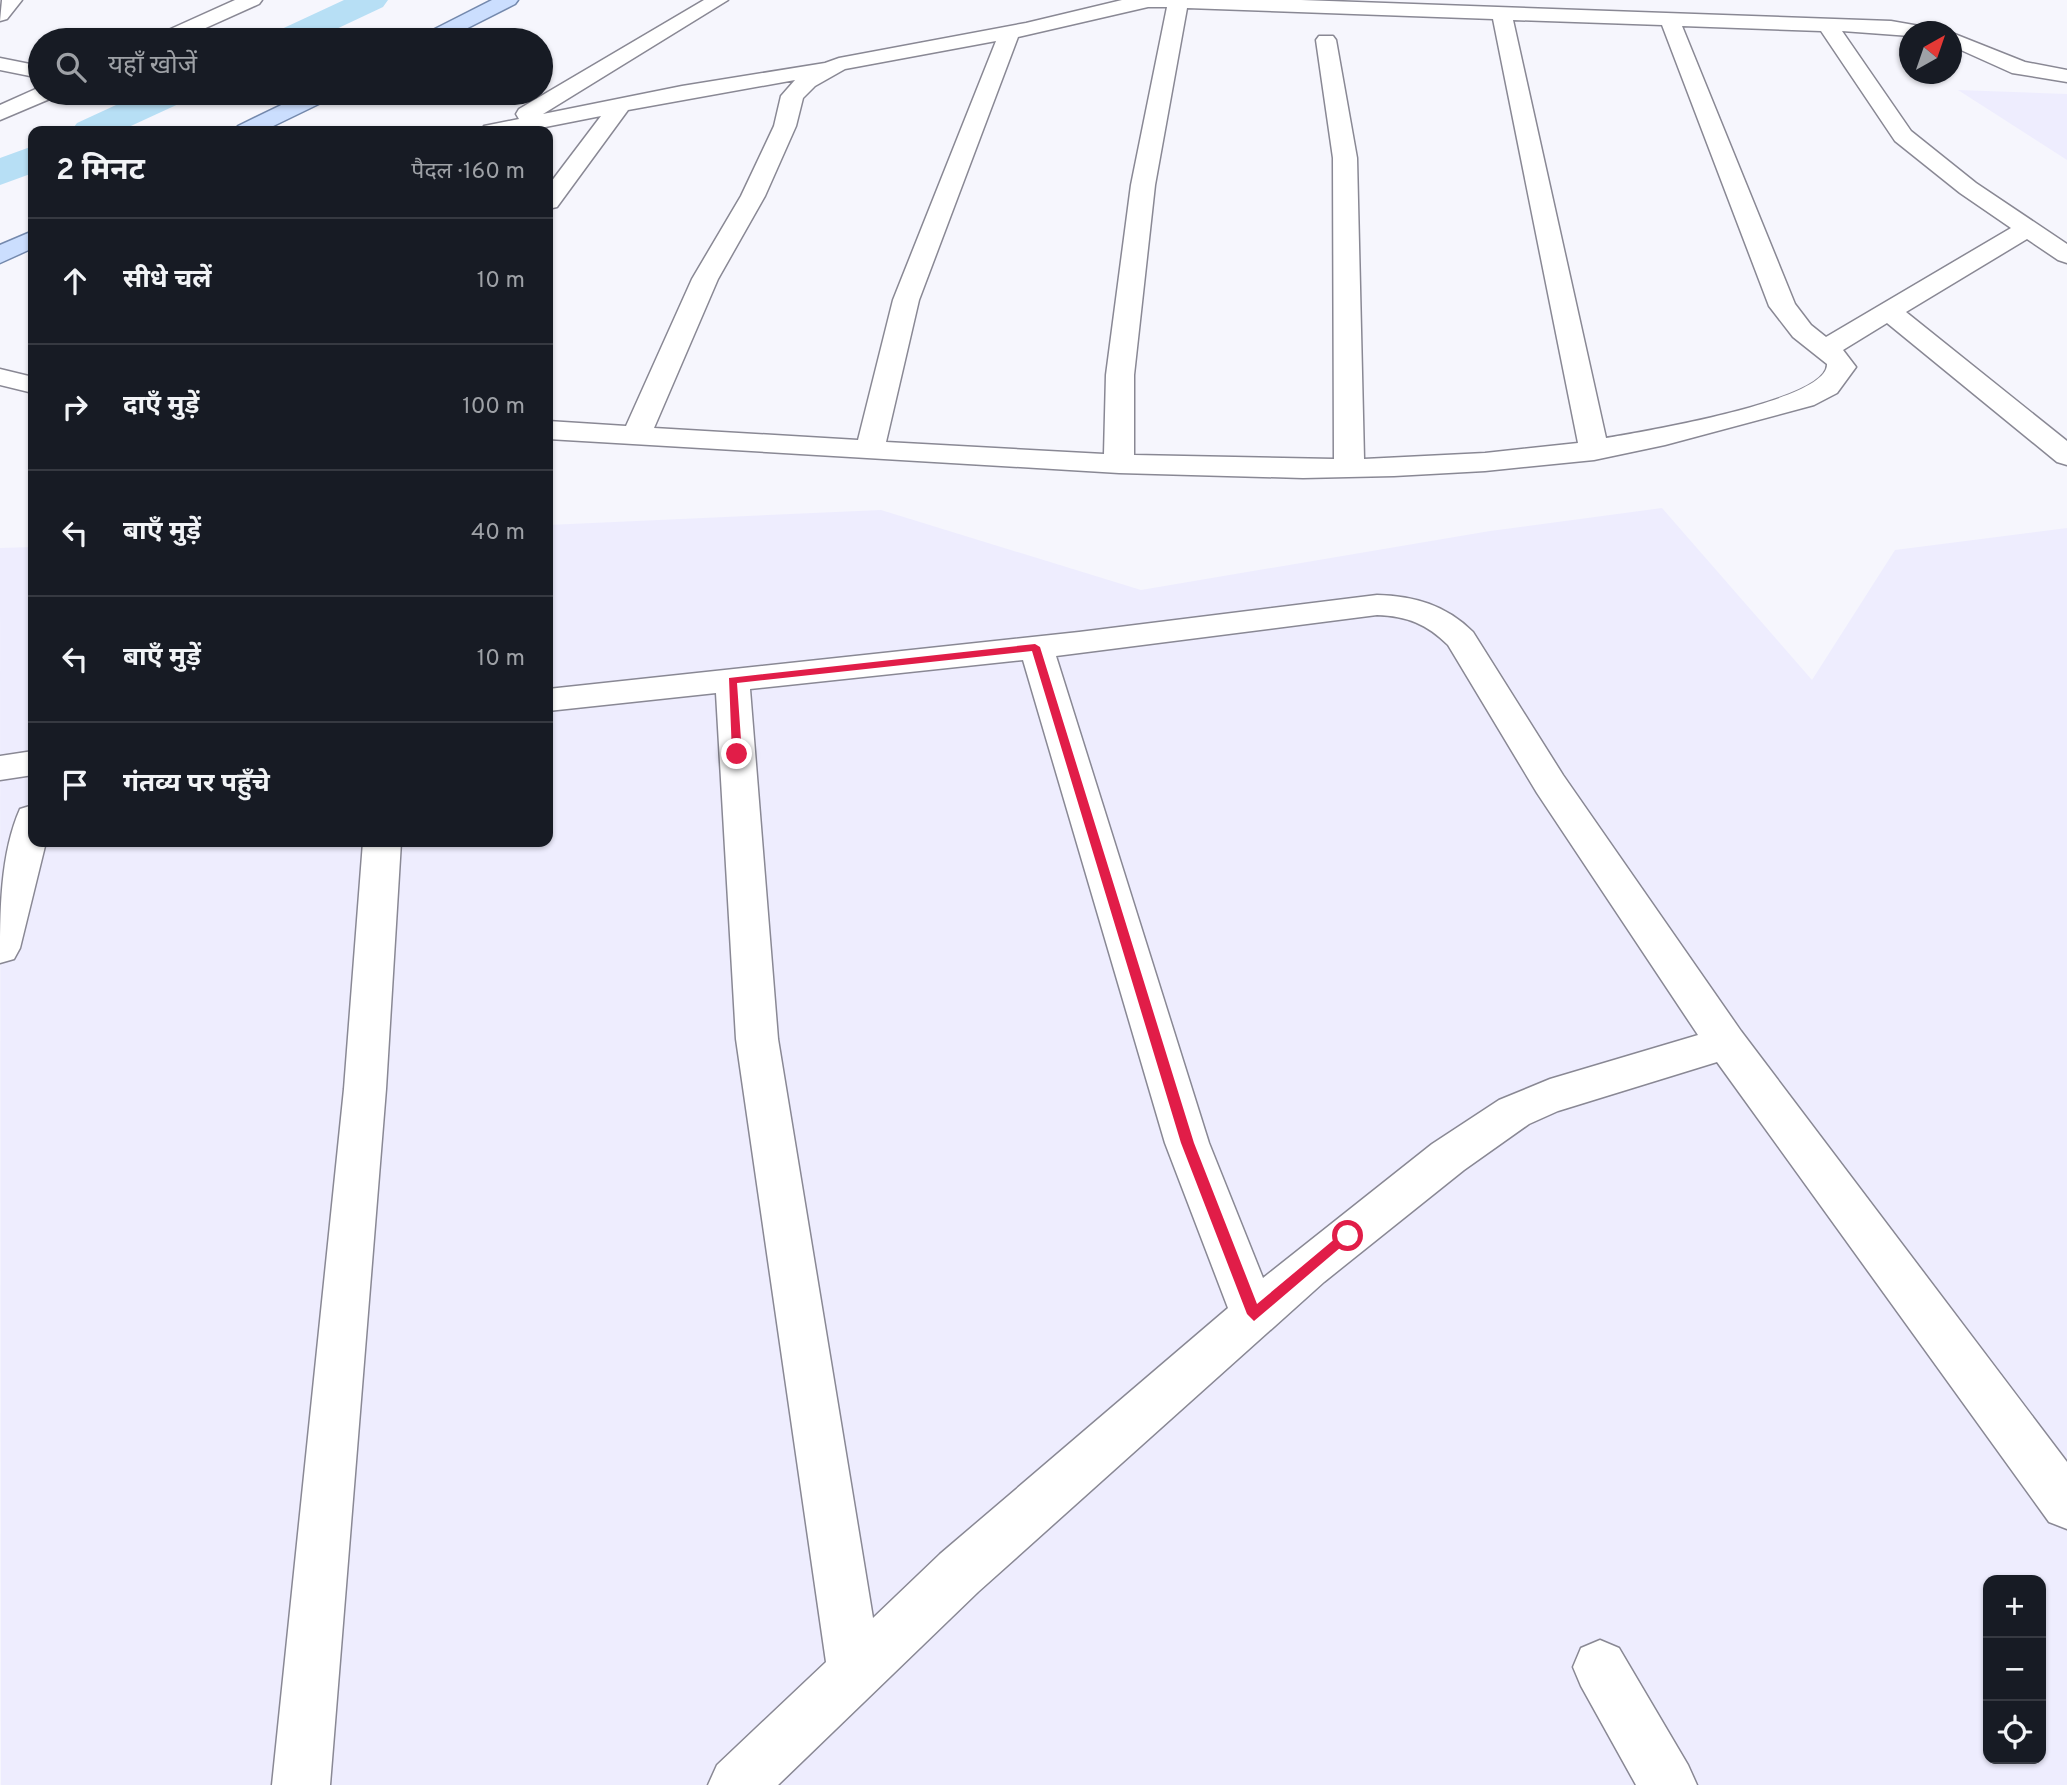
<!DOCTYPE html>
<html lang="hi">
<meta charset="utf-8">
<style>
:root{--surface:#171b24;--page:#242831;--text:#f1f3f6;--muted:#9ea1a6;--line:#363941}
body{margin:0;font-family:Overpass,"Noto Sans Devanagari",sans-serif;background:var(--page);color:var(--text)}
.controls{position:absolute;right:21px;bottom:21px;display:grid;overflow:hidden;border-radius:14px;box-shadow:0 2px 5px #0004}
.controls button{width:63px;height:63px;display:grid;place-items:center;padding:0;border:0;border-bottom:2px solid var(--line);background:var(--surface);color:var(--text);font:35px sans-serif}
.compass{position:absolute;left:1899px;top:21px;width:63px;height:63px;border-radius:50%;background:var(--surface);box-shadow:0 2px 5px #0004;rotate:40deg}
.stop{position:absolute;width:21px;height:21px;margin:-16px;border:5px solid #e11d48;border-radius:50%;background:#fff}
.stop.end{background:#e11d48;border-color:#fff;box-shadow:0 2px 7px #0008}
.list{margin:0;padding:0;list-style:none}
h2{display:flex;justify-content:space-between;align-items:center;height:91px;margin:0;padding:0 28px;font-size:30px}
h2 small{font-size:23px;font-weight:400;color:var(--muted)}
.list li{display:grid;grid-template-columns:46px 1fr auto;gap:21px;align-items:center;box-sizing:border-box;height:126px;padding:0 28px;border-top:2px solid var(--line)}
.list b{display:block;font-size:26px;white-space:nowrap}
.list em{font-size:23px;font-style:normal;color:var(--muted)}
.icon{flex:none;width:38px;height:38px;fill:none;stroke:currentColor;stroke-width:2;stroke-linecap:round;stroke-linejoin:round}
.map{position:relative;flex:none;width:2067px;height:1785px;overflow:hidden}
.search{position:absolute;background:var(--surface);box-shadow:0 2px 5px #0004;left:28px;top:28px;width:525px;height:77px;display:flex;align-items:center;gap:18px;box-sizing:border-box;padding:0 24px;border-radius:38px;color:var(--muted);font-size:26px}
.panel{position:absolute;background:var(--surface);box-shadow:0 2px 5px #0004;left:28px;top:126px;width:525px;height:721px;border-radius:14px}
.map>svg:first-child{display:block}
.built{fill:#eeedfe;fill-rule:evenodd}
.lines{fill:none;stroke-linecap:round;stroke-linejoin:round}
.canal{fill:#b7dff5;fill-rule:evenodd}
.minor-casing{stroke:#898894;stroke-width:3}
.major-casing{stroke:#7489ad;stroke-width:3}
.minor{fill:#fff;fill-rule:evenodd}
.major{fill:#cbdefe;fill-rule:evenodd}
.route{fill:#e11d48}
</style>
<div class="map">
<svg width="2067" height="1785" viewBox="0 0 2067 1785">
<rect width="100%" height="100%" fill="#f6f6fd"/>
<path class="built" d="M1958 90 2067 94V160Z
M1662 508 1812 680 1895 550 2067 528V1785H1L0 548 33 547V842H548V525L881 510 1141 590 1490 531ZM1988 1580H2041V1759H1988Z"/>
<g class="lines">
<path class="canal" d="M344 0H388L383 7 313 40H268L273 33Z
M142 93H190L185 101 120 131H71L77 123Z
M33 146V173L0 185V158Z"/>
<g class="minor-casing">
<path id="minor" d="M2 0H22L7 19 0 21Z
M235 0H262L259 4 179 40H152L155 36Z
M704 0H728L543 114 682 86 825 63 839 58 1026 23 1122 0H1301L1891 21 1931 28 1934 32H1910V36L1842 31 1911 131 1976 183 2067 244V263L2058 260 2027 239 1906 312 2067 441V465L2057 462 1887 323 1843 350 1856 367 1837 393 1814 405 1665 445 1594 460 1485 471 1394 476 1303 478 1119 473 548 439V421L626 426 692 279 741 196 774 126 781 96 795 80 628 110 557 207 548 209V186L601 116 525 131H481L484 126 519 119 516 114 519 109ZM1148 7H1167L1131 185 1106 375 1104 454 886 442 919 300 1018 37ZM1187 8 1493 19 1578 443 1485 453 1364 459 1357 158 1336 40 1333 36H1319L1316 40 1333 158 1334 459 1134 455V375L1155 185ZM1513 20 1662 25 1769 306 1793 337 1827 364C1829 401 1640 432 1606 438ZM1682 26 1821 31 1895 141 1960 193 2011 228 1826 337 1811 325 1795 304ZM996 41 893 300 858 440 654 428 718 279 765 196 796 126 803 98 815 86 845 69Z
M1952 33 2025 62 2067 70V82L2012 73 1952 46Z
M0 58 40 66V78L0 70Z
M40 87V93H55L52 98 0 120V105Z
M0 369 33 377V393L0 385Z
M1377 595C1414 596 1446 605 1473 632L1563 775 1741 1031 2067 1462V1529L2049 1522 1717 1062 1558 1111 1529 1124 1464 1170 1324 1282 978 1592 778 1785H708L717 1765 826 1662 736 1039 716 693 548 711V689L1079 632ZM1377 615C1407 616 1427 624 1448 645L1537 793 1698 1035 1550 1079 1499 1100 1432 1144 1263 1278 1209 1143 1056 656ZM1023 660 1165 1143 1228 1308 940 1554 873 1618 778 1039 750 689Z
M33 751V775L0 780V756Z
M33 805V842H46L20 948 14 959 0 963C0 913 0 854 20 809Z
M363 842H401L386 1089 330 1785H272L344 1089Z
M1600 1640 1619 1648 1688 1765 1697 1785H1636L1581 1686 1573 1667 1581 1648Z"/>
</g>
<g class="major-casing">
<path id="major" d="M492 0H518L515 4 444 40H418L421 36Z
M306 93H334L331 98 263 131H235L238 126Z
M33 231V248L0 263V245Z"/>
</g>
<use href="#minor" class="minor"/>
<use href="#major" class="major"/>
</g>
<path class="route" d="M1035 644 1040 647 1194 1143 1257 1304 1343 1232H1352L1354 1236 1254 1321 1247 1314 1181 1143 1032 651 737 683 742 754 737 758 732 754 729 678Z"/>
</svg>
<div class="controls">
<button>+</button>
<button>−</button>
<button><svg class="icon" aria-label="locate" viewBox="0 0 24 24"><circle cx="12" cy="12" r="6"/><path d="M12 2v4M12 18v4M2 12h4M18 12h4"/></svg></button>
</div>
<svg class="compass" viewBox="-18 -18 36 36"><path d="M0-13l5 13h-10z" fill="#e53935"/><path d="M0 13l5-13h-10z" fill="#9ea1a6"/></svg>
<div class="stop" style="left:1348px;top:1236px"></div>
<div class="stop end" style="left:737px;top:754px"></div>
<div class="search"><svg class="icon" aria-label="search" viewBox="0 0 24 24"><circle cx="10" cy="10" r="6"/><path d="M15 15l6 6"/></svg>यहाँ खोजें</div>
<section class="panel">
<h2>2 मिनट<small>पैदल · 160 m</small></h2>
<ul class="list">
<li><svg class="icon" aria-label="ahead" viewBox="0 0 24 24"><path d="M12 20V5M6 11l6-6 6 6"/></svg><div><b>सीधे चलें</b></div><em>10 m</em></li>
<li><svg class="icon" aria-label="right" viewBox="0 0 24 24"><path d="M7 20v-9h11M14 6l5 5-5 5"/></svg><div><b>दाएँ मुड़ें</b></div><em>100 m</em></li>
<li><svg class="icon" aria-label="left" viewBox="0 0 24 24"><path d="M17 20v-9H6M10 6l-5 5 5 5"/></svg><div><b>बाएँ मुड़ें</b></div><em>40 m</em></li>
<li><svg class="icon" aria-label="left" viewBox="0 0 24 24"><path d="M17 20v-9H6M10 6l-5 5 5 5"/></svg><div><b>बाएँ मुड़ें</b></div><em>10 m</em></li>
<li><svg class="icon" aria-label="arrive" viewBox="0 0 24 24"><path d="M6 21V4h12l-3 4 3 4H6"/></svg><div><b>गंतव्य पर पहुँचे</b></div></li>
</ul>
</section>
</div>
